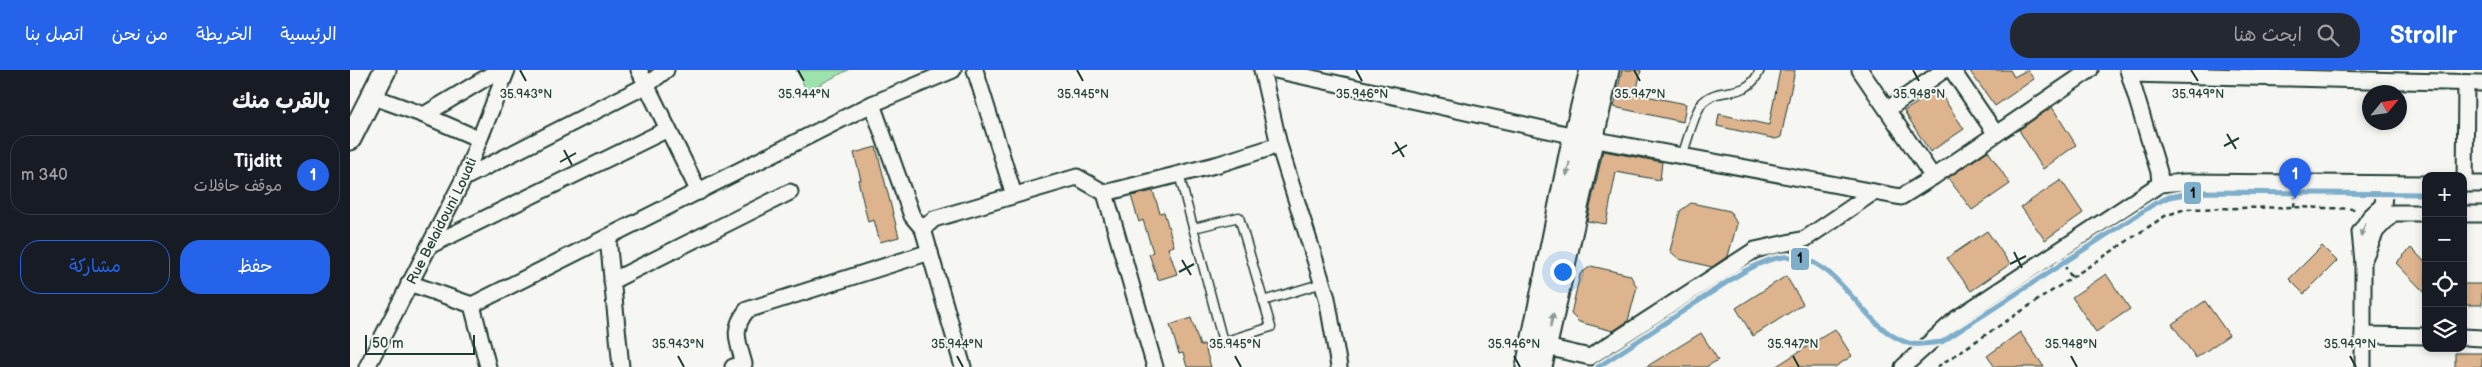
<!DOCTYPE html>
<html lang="ar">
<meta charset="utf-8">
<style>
:root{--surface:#171b24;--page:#242831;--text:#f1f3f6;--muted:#9ea1a6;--line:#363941;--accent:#2563eb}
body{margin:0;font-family:"Balsamiq Sans","Playpen Sans Arabic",sans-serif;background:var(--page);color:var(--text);direction:rtl}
.controls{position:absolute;right:15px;bottom:15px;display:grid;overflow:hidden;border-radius:10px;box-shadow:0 2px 8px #0003}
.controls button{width:45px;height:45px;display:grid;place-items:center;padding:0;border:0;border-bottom:1px solid var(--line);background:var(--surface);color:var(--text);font:25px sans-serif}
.compass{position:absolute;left:2012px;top:15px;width:45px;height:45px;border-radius:50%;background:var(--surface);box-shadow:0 2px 8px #0003;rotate:61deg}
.scale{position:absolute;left:15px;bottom:12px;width:110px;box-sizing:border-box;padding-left:5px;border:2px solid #1f3d34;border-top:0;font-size:14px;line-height:18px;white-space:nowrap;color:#1f3d34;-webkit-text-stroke:4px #f6f6f2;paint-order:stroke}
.you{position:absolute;left:1212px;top:201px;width:18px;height:18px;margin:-12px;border:4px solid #fff;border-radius:50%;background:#1a73e8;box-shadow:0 0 0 8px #1a73e833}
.badge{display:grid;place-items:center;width:32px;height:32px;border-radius:50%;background:var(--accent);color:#fff;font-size:16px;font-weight:700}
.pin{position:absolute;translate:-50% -41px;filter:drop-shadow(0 1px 2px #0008)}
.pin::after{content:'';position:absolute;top:26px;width:18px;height:15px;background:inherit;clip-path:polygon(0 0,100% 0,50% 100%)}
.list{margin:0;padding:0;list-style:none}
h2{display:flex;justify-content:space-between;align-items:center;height:65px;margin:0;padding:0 20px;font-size:21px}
h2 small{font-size:16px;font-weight:400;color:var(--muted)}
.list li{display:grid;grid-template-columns:32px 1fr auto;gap:15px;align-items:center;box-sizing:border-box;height:80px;margin:0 10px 10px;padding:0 10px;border:1px solid var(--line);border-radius:20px}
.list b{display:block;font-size:19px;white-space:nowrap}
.list p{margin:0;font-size:16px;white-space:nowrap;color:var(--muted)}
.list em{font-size:16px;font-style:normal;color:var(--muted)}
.actions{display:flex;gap:10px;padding:15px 20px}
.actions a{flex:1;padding:11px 0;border:1px solid var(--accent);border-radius:20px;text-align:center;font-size:18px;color:var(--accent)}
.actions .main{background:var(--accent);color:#fff}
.icon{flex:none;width:28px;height:28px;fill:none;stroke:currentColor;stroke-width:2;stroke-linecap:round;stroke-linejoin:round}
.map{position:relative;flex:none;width:2132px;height:297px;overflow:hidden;direction:ltr}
header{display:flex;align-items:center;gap:30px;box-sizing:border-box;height:70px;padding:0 25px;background:var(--accent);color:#fff}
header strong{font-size:24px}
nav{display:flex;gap:28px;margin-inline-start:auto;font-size:18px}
.search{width:350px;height:45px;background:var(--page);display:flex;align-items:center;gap:12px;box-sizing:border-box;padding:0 18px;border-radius:20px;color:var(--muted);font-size:19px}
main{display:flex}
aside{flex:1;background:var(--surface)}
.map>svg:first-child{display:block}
.green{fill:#9de1ac;stroke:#5e8f70}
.building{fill:#ddb48e;stroke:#1f3d34}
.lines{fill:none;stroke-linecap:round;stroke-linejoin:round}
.lane-casing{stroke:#1f3d34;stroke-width:11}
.street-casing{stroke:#1f3d34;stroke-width:19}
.secondary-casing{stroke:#1f3d34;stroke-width:25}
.path{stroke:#1f3d34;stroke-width:2.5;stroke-dasharray:5 4;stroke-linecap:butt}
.lane{stroke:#f6f6f2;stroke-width:8}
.street{stroke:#f6f6f2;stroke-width:15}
.secondary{stroke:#f6f6f2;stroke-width:21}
.tram-1-casing{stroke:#f6f6f2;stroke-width:9}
.tram-1{stroke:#7eaeca;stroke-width:5}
.oneway{fill:#8a9a93}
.ticks{fill:none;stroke:#1f3d34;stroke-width:2}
.labels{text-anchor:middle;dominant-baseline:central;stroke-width:4;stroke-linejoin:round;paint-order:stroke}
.street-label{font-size:14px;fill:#1f3d34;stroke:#f6f6f2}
.ticks-label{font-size:12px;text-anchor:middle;fill:#1f3d34;stroke:#f6f6f2;stroke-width:4;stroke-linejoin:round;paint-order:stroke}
.line-badge{stroke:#f6f6f2;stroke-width:2}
.pale-badge-label{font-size:14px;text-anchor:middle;font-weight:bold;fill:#111}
</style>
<header>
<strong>Strollr</strong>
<div class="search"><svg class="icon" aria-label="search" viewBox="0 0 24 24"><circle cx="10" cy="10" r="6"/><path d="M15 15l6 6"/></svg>ابحث هنا</div>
<nav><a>الرئيسية</a><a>الخريطة</a><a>من نحن</a><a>اتصل بنا</a></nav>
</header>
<main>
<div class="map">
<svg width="2132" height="297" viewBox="0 0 2132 297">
<rect width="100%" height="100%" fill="#f6f6f2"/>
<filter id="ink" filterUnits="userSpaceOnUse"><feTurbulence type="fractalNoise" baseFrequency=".02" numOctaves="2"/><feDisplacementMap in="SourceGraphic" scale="10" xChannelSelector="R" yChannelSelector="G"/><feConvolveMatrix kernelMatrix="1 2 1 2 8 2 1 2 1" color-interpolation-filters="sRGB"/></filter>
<g filter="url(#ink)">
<path class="green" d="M446 0H498L457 21Z"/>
<path class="building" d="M1272 0H1291L1286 24 1336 34 1333 52 1264 37Z
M1430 0H1445L1431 67 1426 69 1367 56 1369 44 1419 55Z
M1619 0H1660L1664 7 1677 0 1684 9 1645 36Z
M1588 20 1614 59 1580 82 1554 41Z
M1702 37 1726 75 1693 99 1669 60Z
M526 77 549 167 530 172 524 150 518 152 508 110H511L504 83Z
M1253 81 1312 92 1310 110 1266 102 1256 154 1237 151Z
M1638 81 1660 114 1622 140 1598 108Z
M1711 110 1733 143 1695 170 1671 137Z
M803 121 810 143 814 142 824 176 818 178 827 204 808 210 799 184 803 182 793 150 789 152 781 126Z
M1341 133 1380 141 1387 154 1378 186 1362 197 1329 189 1320 181 1330 141Z
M1637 161 1660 194 1621 221 1597 188Z
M1972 176 1987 191 1954 224 1939 209Z
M2061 178 2076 193V224L2046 193Z
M1241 196 1280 205 1287 217 1278 251 1263 261 1229 252 1221 244 1230 204Z
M1756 204 1780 239 1746 262 1722 227Z
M1436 206 1453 234 1403 266 1386 238Z
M2113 214H2132V235H2113Z
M1855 231 1879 265 1846 288 1822 254Z
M841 248 850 276 854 274 861 297H837L833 283 829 284 820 255Z
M1485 259 1502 286 1485 297H1425Z
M1670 262 1694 297H1645L1637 286Z
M1351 263 1368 290 1356 297H1296Z
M2105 283H2132V297H2105Z"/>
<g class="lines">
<g class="lane-casing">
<path id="lane" d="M1332 86C1337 73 1344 42 1353 32 1371 14 1396 32 1410 0
M829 104 873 272 921 257 889 147 844 158
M913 231 973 213"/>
</g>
<g class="street-casing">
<g id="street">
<path d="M289 0 349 122"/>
<path d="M625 0 664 125"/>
<path d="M912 0 929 75 977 228 989 297"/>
<path d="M925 0 1225 66 1551 127 1583 107 1740 0"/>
<path d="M1510 0 1583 107"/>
<path d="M1602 0 1646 64"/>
<path d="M1780 4 2132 13"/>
<path d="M21 26 74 45 129 69"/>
<path d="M522 34 562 146 573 159 613 297"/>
<path d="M1538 39 1594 0"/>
<path d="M74 45 149 0"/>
<path d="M114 108 297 15 316 0"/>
<path d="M1810 114 1835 112 2076 114"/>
<path d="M2113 114H2132"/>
<path d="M2115 114 2116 13"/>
<path d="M755 123 869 94 929 75"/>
<path d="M2113 144H2132"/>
<path d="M573 159 584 149 727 107 755 123 805 297"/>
<path d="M258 168 271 297"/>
<path d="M79 176 318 59"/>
<path d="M2013 191 2026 161 2043 143H2076"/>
<path d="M262 211 440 122"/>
<path d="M59 213 122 235 138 297"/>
<path d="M122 235 522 34 603 0"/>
<path d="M2013 265 2076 266"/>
<path d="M2113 267 2132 268"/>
<path d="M1196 277 1240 287 1405 180 1455 169 1524 122"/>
<path id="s1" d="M17 297 114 108 157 0"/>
<path d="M383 297 394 294C388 271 381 260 397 240L580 182"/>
<path d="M1553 297 1606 249 1810 114 1809 102 1778 0"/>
<path d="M2013 297V192L2010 162 2020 147 2033 135 2035 115"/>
</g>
</g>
<g class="secondary-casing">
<path id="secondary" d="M0 69 35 0
M1177 297 1221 80 1241 0
M1191 297 1258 0"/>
</g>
<path class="path" d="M1944 137 1945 126
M1714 195 1722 208
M1587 297 1815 146 1835 139 1944 137 2008 139"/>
<use href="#lane" class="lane"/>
<use href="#street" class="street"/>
<use href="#secondary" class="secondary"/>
<g class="tram-1-casing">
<path id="tram-1" d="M1248 297C1280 276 1312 255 1344 234 1368 219 1405 189 1434 187 1491 183 1508 257 1558 273 1567 276 1582 273 1592 272L1804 134 1819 127 1847 122 2076 124"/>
</g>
<use href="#tram-1" class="tram-1"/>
</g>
<defs><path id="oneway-solid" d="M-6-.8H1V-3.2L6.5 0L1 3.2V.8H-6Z" transform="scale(1.25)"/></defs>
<g class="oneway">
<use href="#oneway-solid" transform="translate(1218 99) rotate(102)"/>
<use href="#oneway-solid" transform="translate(2013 160) rotate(111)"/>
<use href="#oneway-solid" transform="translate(1202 250) rotate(-78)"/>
</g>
</g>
<path class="ticks" d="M170 0 176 11M448 0 454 11M727 0 733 11M1006 0 1012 11M1284 0 1290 11M1563 0 1569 11M1841 0 1848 11M1877 64 1886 79M1045 72 1054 87M1874 76 1889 68M214 80 222 95M1042 84 1057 75M210 92 226 83M1664 182 1672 198M832 190 841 205M1660 194 1676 186M829 202 844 194M328 286 334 297M607 286 613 297M885 286 891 297M1164 286 1170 297M1443 286 1449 297M1721 286 1727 297M2000 286 2006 297"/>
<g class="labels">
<g class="street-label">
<text stroke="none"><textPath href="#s1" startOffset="164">Rue Belaidouni Louati</textPath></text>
</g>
</g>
<g class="ticks-label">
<text x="176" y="28">35.943°N</text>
<text x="454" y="28">35.944°N</text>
<text x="733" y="28">35.945°N</text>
<text x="1012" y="28">35.946°N</text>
<text x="1290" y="28">35.947°N</text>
<text x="1569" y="28">35.948°N</text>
<text x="1848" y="28">35.949°N</text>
<text x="328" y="278">35.943°N</text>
<text x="607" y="278">35.944°N</text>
<text x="885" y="278">35.945°N</text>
<text x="1164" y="278">35.946°N</text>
<text x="1443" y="278">35.947°N</text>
<text x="1721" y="278">35.948°N</text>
<text x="2000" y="278">35.949°N</text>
</g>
<g class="line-badge">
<rect x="1833" y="111" width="19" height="24" rx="5" fill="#7eaeca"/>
<rect x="1440" y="177" width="20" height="24" rx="5" fill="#7eaeca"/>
</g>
<g class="pale-badge-label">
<text x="1843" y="128">1</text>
<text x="1450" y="193">1</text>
</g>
</svg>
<div class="controls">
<button>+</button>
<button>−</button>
<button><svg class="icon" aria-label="locate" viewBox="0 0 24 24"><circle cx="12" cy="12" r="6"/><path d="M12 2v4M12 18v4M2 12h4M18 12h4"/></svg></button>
<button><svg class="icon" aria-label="layers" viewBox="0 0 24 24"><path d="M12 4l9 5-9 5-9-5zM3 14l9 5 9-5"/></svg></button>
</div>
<svg class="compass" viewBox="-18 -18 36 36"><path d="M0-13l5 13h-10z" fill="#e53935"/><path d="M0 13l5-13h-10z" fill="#9ea1a6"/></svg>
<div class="scale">50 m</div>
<div class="you"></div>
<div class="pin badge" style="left:1945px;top:129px">1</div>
</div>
<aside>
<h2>بالقرب منك<small></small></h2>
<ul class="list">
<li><span class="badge">1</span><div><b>Tijditt</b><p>موقف حافلات</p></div><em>340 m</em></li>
</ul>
<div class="actions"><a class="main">حفظ</a><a>مشاركة</a></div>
</aside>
</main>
